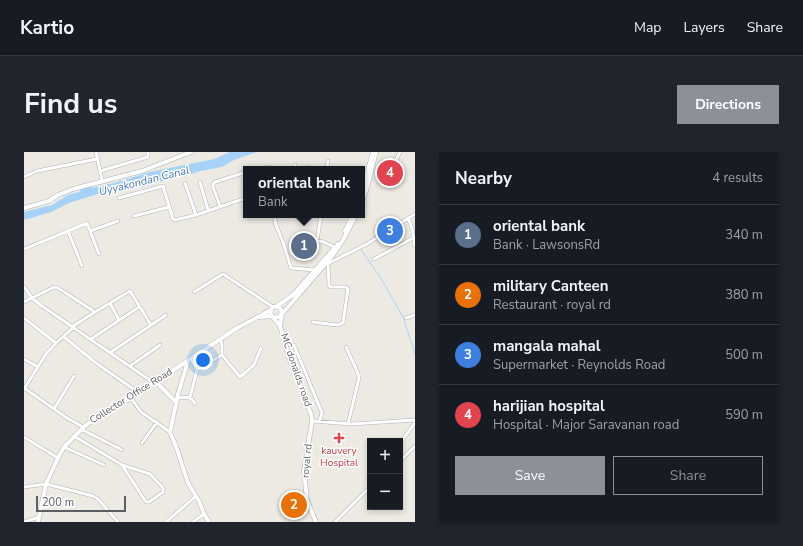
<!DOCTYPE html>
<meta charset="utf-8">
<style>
:root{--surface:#171b24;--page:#20242c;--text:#f1f3f6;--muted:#9ea1a6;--line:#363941;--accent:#8c9099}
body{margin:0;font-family:"Nunito Sans",sans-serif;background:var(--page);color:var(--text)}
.controls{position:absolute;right:12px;bottom:12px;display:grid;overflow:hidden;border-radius:0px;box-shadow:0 2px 6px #0003}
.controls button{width:36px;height:36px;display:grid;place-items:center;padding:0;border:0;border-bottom:1px solid var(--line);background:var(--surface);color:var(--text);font:20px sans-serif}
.scale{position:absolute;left:12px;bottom:10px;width:90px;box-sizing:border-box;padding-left:4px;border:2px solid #5b5e62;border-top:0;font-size:11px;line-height:14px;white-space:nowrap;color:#5b5e62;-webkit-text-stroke:3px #fff;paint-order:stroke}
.you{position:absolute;left:179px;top:208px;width:14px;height:14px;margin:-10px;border:3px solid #fff;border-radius:50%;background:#1a73e8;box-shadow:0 0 0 6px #1a73e833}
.badge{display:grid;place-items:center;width:26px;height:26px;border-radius:50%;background:var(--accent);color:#fff;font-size:13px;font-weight:700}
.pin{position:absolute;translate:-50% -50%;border:2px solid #fff;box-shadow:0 1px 4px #0006}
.popup{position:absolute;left:219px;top:14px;width:122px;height:52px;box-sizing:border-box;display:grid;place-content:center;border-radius:0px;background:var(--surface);filter:drop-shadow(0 1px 3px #0005);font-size:13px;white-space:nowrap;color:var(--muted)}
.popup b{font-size:15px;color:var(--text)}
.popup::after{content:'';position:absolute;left:50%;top:100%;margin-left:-8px;border:8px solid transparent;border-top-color:var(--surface)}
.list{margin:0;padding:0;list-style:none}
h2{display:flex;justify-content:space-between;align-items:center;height:52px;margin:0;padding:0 16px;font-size:17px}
h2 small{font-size:13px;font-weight:400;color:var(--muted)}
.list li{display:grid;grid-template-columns:26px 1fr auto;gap:12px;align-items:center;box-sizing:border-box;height:60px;padding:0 16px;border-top:1px solid var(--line)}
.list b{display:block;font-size:15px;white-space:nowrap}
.list p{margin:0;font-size:13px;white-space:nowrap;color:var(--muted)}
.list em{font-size:13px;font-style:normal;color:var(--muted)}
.actions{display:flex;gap:8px;padding:12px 16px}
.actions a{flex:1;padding:9px 0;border:1px solid var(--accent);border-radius:0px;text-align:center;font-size:14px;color:var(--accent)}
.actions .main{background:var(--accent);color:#fff}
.map{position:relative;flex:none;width:391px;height:370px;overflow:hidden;border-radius:0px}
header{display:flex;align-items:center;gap:24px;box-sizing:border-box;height:56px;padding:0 20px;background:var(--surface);border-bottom:1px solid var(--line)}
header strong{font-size:19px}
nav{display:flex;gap:22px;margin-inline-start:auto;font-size:14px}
.intro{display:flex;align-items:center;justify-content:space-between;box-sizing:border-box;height:96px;padding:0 24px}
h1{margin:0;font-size:28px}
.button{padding:10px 18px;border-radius:0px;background:var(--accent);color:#fff;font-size:14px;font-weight:700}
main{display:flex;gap:24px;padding:0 24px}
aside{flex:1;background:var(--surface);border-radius:0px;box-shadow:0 2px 6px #0003}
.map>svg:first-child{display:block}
.water{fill:#a7d2f8}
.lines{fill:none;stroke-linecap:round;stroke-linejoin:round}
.stream{stroke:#a7d2f8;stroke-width:1}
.street-casing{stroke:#b0b3b7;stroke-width:4}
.secondary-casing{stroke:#afb2b7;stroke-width:5}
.street{stroke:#fff;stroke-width:3}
.secondary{stroke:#fff;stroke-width:4}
.health-dot{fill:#e0444e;stroke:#fff;stroke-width:1.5}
.labels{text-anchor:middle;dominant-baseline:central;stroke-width:3;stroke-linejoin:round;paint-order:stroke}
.street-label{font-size:10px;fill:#5b5e62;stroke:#fff}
.health-label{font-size:10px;fill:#be3a42;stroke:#fff}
.water-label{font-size:11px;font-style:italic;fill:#4978b1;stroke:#fff}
</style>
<header>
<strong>Kartio</strong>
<nav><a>Map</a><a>Layers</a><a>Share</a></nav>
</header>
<div class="intro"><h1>Find us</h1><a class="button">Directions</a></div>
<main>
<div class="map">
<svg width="391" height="370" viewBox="0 0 391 370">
<rect width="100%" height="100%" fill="#eceae3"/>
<path class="water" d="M206 0H233L210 8 198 15 176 19 165 23 153 24 123 34 99 38 89 37 45 51 27 60 0 68V60L28 53 44 43 55 40 58 37 67 33 68 36 90 31 126 20 190 7Z"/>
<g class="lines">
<path class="stream" d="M336 96 356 125 379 165 391 202"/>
<g class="street-casing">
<path id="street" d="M72 0 78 28
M232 17 245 15 247 17
M270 17 271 13
M283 17V15
M303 17 304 9
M367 18 376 0
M76 19 124 5V0
M0 25 13 19 73 7
M176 30 184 58
M161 31 172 63
M95 46 139 34 149 67 151 68 172 63 222 46
M196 54 189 35V32L191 30 222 20
M250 63 252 73 260 93 267 116 292 118
M110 64 145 55
M384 66 388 76 391 94
M44 79 63 71 75 102
M66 79 94 69
M272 85 300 90 312 96
M293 89 297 63
M0 97 44 79 58 114
M350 107 389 86
M301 113 343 92 391 62
M0 135 8 146 18 154 130 231
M170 140 199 122 249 155
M0 150 30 135 34 136 71 160 49 174
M86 151 95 168
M71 160 106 139 127 173
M0 166 32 191
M382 166 391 163
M289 170 313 173 319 171 324 137 322 135H306L305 133 304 112
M40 185 72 211 115 241
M67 187 115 155
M196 188 198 192V203
M270 193 298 261 295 270
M322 195 333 219 335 226 324 272
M87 200 142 163
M0 207 14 215
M106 214 136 193
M173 218 198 203 216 225 230 213 237 196
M0 236 43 266 59 275
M0 237 22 202 32 191 50 175
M166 245 173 218 167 207
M107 246 117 260 146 280
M153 246C161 245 167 243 171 252
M30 257 50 224
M288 269 327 272 391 268
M57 277 98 298
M50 284 98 313 122 350H125L139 340V336L126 322 98 313
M0 285 34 306
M118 291 133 270
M376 291 391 271
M40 295 80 313
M376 309 391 294
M0 335 22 332 69 344 74 347 94 370
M0 370 15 365
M142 370 172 344
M169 370 180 362
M311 370 346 335"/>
</g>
<g class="secondary-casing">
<path id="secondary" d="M338 40 349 0
M338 50 342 39 352 0
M0 56 25 49 34 43 49 37 118 19 167 0
M321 79 329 63
M253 154 269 143 314 92
M246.5 160a5.5 5.5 0 1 1 11 0a5.5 5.5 0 1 1-11 0Z
M235 165 248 164 256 174
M164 209 154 242 146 280 153 297 164 331 175 349 180 362 185 370
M131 229 152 250
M14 370 22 332 34 306 40 295 63 272 115 241 213 176 247 158
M292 370 283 348 280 319 288 269 287 262 266 208 256 174 258 162 309 103 319 88 332 63"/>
</g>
<use href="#street" class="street"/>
<use href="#secondary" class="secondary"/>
</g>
<path class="health-dot" d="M313 280h4v4h4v4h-4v4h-4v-4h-4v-4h4z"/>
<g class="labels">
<g class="street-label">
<text transform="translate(272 218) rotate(71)">MC donalds road</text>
<text transform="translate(107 244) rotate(-32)">Collector Office Road</text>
<text transform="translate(283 309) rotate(-85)">royal rd</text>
</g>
<g class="health-label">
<text x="315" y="299">kauvery<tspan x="315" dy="12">Hospital</tspan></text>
</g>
<g class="water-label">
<text transform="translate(120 29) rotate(-14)">Uyyakondan Canal</text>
</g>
</g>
</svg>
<div class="controls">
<button>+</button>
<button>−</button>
</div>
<div class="scale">200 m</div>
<div class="you"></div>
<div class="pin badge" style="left:280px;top:94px;background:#5c6f8a">1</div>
<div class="popup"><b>oriental bank</b>Bank</div>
<div class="pin badge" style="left:270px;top:353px;background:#e8710a">2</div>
<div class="pin badge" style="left:366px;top:79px;background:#3f7fe0">3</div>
<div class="pin badge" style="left:366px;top:21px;background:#e0444e">4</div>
</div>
<aside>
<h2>Nearby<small>4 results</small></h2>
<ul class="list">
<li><span class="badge" style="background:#5c6f8a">1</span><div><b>oriental bank</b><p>Bank · LawsonsRd</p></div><em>340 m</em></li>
<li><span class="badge" style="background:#e8710a">2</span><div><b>military Canteen</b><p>Restaurant · royal rd</p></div><em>380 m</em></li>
<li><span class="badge" style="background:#3f7fe0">3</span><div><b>mangala mahal</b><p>Supermarket · Reynolds Road</p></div><em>500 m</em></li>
<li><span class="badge" style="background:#e0444e">4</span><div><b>harijian hospital</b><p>Hospital · Major Saravanan road</p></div><em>590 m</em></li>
</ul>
<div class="actions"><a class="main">Save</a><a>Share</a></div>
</aside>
</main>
